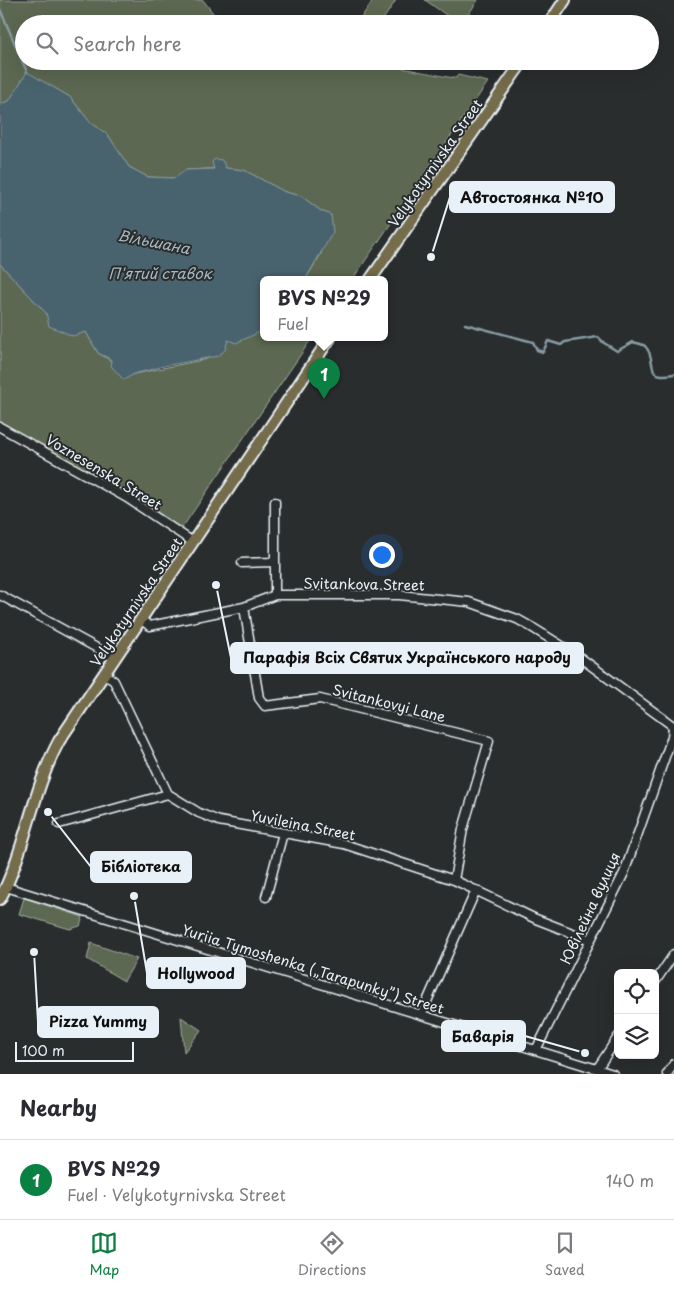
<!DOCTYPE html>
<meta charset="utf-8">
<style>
:root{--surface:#fff;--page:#f7f7f7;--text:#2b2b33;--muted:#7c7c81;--line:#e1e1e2;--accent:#0b8043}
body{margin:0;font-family:"Playpen Sans",sans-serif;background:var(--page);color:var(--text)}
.controls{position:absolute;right:15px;bottom:15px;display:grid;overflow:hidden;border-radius:8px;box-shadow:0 5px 20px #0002}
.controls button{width:45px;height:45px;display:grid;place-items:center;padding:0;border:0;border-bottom:1px solid var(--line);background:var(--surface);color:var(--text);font:25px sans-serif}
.scale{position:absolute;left:15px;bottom:12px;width:119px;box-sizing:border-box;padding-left:5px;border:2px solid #e8f1f8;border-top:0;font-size:14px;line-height:18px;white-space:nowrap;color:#e8f1f8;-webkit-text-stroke:4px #2a2d2e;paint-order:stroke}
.you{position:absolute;left:381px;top:554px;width:18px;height:18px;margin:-12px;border:4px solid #fff;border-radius:50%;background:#1a73e8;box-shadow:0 0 0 8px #1a73e833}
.badge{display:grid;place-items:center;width:32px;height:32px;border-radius:50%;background:var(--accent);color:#fff;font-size:16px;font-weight:700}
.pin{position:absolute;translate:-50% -41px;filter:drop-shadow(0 1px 2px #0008)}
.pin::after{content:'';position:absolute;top:26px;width:18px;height:15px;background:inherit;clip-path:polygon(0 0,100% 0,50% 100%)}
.popup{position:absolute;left:260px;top:276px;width:128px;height:65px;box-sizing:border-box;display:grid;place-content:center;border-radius:8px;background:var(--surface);filter:drop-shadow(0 1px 4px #0005);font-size:16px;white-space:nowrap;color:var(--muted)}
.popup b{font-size:19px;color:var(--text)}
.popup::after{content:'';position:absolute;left:50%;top:100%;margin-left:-10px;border:10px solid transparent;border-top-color:var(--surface)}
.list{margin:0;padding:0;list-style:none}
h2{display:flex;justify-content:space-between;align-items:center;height:65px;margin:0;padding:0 20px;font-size:21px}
h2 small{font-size:16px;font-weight:400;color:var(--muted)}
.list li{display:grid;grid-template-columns:32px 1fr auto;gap:15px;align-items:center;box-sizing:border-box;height:80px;padding:0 20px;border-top:1px solid var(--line)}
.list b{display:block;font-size:19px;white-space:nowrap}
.list p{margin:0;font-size:16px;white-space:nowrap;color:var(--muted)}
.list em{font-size:16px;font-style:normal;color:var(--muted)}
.icon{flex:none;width:28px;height:28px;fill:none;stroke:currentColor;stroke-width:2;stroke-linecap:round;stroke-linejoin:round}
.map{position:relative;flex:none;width:674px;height:1074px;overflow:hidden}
.search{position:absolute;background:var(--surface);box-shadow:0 5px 20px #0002;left:15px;right:15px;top:15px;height:55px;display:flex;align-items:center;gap:12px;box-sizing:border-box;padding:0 18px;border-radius:28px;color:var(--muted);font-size:19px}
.sheet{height:145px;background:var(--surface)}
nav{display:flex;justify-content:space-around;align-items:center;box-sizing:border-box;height:70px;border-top:1px solid var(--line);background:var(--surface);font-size:14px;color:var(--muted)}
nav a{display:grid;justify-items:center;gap:2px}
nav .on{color:var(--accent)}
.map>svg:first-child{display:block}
.green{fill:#5b6851;stroke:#a2aca4}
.water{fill:#4a646e;stroke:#899ca5}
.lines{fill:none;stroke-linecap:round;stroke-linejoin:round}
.stream{stroke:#899ca5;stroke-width:2.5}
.minor-casing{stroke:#e8f1f8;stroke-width:11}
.major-casing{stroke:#e8f1f8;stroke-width:14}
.minor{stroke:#2a2d2e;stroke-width:8}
.major{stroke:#746c4b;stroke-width:10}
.labels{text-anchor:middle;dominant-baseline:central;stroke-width:4;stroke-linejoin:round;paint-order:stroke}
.street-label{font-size:14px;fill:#e8f1f8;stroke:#2a2d2e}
.water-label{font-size:15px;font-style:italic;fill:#a9b9c1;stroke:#2a2d2e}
.leader{fill:none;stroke:#e8f1f8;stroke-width:2}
.callout-dot{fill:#e8f1f8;stroke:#2a2d2e;stroke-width:2}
.callout{fill:#e8f1f8;stroke:#e8f1f8;stroke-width:2}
.callout-label{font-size:15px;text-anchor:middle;font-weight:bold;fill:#111}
</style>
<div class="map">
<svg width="674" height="1074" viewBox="0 0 674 1074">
<rect width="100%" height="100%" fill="#2a2d2e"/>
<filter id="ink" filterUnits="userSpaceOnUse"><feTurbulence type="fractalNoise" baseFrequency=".02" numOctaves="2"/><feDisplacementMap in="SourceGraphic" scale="10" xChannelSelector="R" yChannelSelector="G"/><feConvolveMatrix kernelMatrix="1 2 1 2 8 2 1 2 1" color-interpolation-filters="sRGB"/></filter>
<g filter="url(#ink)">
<path class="green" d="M0 0H203L216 17 238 24H24V61H366L448 77 456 78 458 75 488 82 352 280H305L321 254 331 215 321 211 301 196 285 192 244 170 226 168 186 170 175 178 148 177 129 167 108 135 90 122 70 97 28 73 9 101 0 104Z
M373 0H396L380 24H357Z
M425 0H478L462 24H459Z
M0 264 46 313 86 332 98 353 134 374 207 359 228 340 264 330V338H312L182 528H179L128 494 0 424Z
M24 898 83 917 80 926 70 929 19 914Z
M91 943 137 959 124 981 87 959Z
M181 1017 201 1030 184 1052Z"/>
<path class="water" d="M27 72 70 97 90 122 108 135 129 167 148 177 175 178 186 170 214 169 212 162 215 159 222 160 226 168 244 170 285 192 301 196 321 211 331 215 333 232 305 280H264V330L236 343 228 340 225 350 218 356 164 366 134 374 124 380 111 366 112 360 98 353 86 332 73 336 49 326 46 313 0 264V104L9 101Z"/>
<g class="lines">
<path class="stream" d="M0 9 27 72
M465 324 533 342 537 350 543 352 548 341 561 345 565 342 598 337 604 343 617 351 633 342C636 343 643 344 645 346 659 361 642 380 674 374"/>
<g class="minor-casing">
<path id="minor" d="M0 427 127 498 193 542
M275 502V595
M242 563 273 562
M0 595 115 658
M244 607 259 698 265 706 320 699 489 741 463 829 454 880
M141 620 150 626 244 607 275 595H399L469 602 517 619 533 628 578 656 673 726 672 737 624 873 536 1050
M104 674 114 681 168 794 199 813 219 821 344 844 454 880 536 919 590 940
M59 824 168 794
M6 887 613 1074
M266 897 283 833
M655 982 674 954
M421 1015 476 890
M597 1069 618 1037
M667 1074 674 1064"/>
</g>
<g class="major-casing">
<path id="major" d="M549 24 565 0
M370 280 523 61
M0 899C26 849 32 791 59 741L330 338"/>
</g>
<use href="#minor" class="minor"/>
<use href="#major" class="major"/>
</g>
</g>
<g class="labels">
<g class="street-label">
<text transform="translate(435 163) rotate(-55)">Velykotyrnivska Street</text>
<text transform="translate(104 472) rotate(31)">Voznesenska Street</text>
<text transform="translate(364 584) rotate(1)">Svitankova Street</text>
<text transform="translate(136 602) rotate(-56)">Velykotyrnivska Street</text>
<text transform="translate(389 703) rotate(14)">Svitankovyi Lane</text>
<text transform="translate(303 825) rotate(11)">Yuvileina Street</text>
<text transform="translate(590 908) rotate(-65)">Ювілейна вулиця</text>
<text transform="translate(313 969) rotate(17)">Yuriia Tymoshenka („Tarapunky”) Street</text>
</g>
<g class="water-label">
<text transform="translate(154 241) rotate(11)">Вільшана</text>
<text x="160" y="272">П'ятий ставок</text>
</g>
</g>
<path class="leader" d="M431 257L450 197M216 585L231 658M48 812L91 867M134 896L147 973M34 952L38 1022M585 1053L525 1036"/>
<g class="callout-dot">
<circle cx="431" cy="257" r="5"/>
<circle cx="216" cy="585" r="5"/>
<circle cx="48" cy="812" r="5"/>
<circle cx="134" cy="896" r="5"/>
<circle cx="34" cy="952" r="5"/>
<circle cx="585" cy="1053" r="5"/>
</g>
<g class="callout">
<rect x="450" y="182" width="164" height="30" rx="5"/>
<rect x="231" y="643" width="352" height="30" rx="5"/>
<rect x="91" y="852" width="100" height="30" rx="5"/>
<rect x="147" y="958" width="98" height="30" rx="5"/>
<rect x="38" y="1007" width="120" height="30" rx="5"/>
<rect x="442" y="1021" width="83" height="30" rx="5"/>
</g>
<g class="callout-label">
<text x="532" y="203">Автостоянка №10</text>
<text x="407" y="663">Парафія Всіх Святих Українського народу</text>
<text x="141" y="872">Бібліотека</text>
<text x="196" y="979">Hollywood</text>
<text x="98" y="1027">Pizza Yummy</text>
<text x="483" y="1042">Баварія</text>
</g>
</svg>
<div class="controls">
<button><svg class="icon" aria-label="locate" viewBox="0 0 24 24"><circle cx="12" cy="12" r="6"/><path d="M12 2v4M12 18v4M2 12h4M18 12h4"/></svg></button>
<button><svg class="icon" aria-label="layers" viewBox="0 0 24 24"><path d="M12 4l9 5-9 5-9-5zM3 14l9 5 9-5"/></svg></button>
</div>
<div class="scale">100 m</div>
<div class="you"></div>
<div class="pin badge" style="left:324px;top:399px">1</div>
<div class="popup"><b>BVS №29</b>Fuel</div>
<div class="search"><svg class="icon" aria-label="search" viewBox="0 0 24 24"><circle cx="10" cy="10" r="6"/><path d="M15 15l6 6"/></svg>Search here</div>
</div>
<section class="sheet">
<h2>Nearby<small></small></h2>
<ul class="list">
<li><span class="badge">1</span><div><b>BVS №29</b><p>Fuel · Velykotyrnivska Street</p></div><em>140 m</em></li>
</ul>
</section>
<nav>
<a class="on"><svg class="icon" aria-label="map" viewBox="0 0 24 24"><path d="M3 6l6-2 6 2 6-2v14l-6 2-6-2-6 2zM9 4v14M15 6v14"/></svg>Map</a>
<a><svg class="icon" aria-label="directions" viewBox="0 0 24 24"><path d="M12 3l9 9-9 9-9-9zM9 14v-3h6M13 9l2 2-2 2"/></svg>Directions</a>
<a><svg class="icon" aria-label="saved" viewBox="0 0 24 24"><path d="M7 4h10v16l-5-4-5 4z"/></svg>Saved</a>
</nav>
